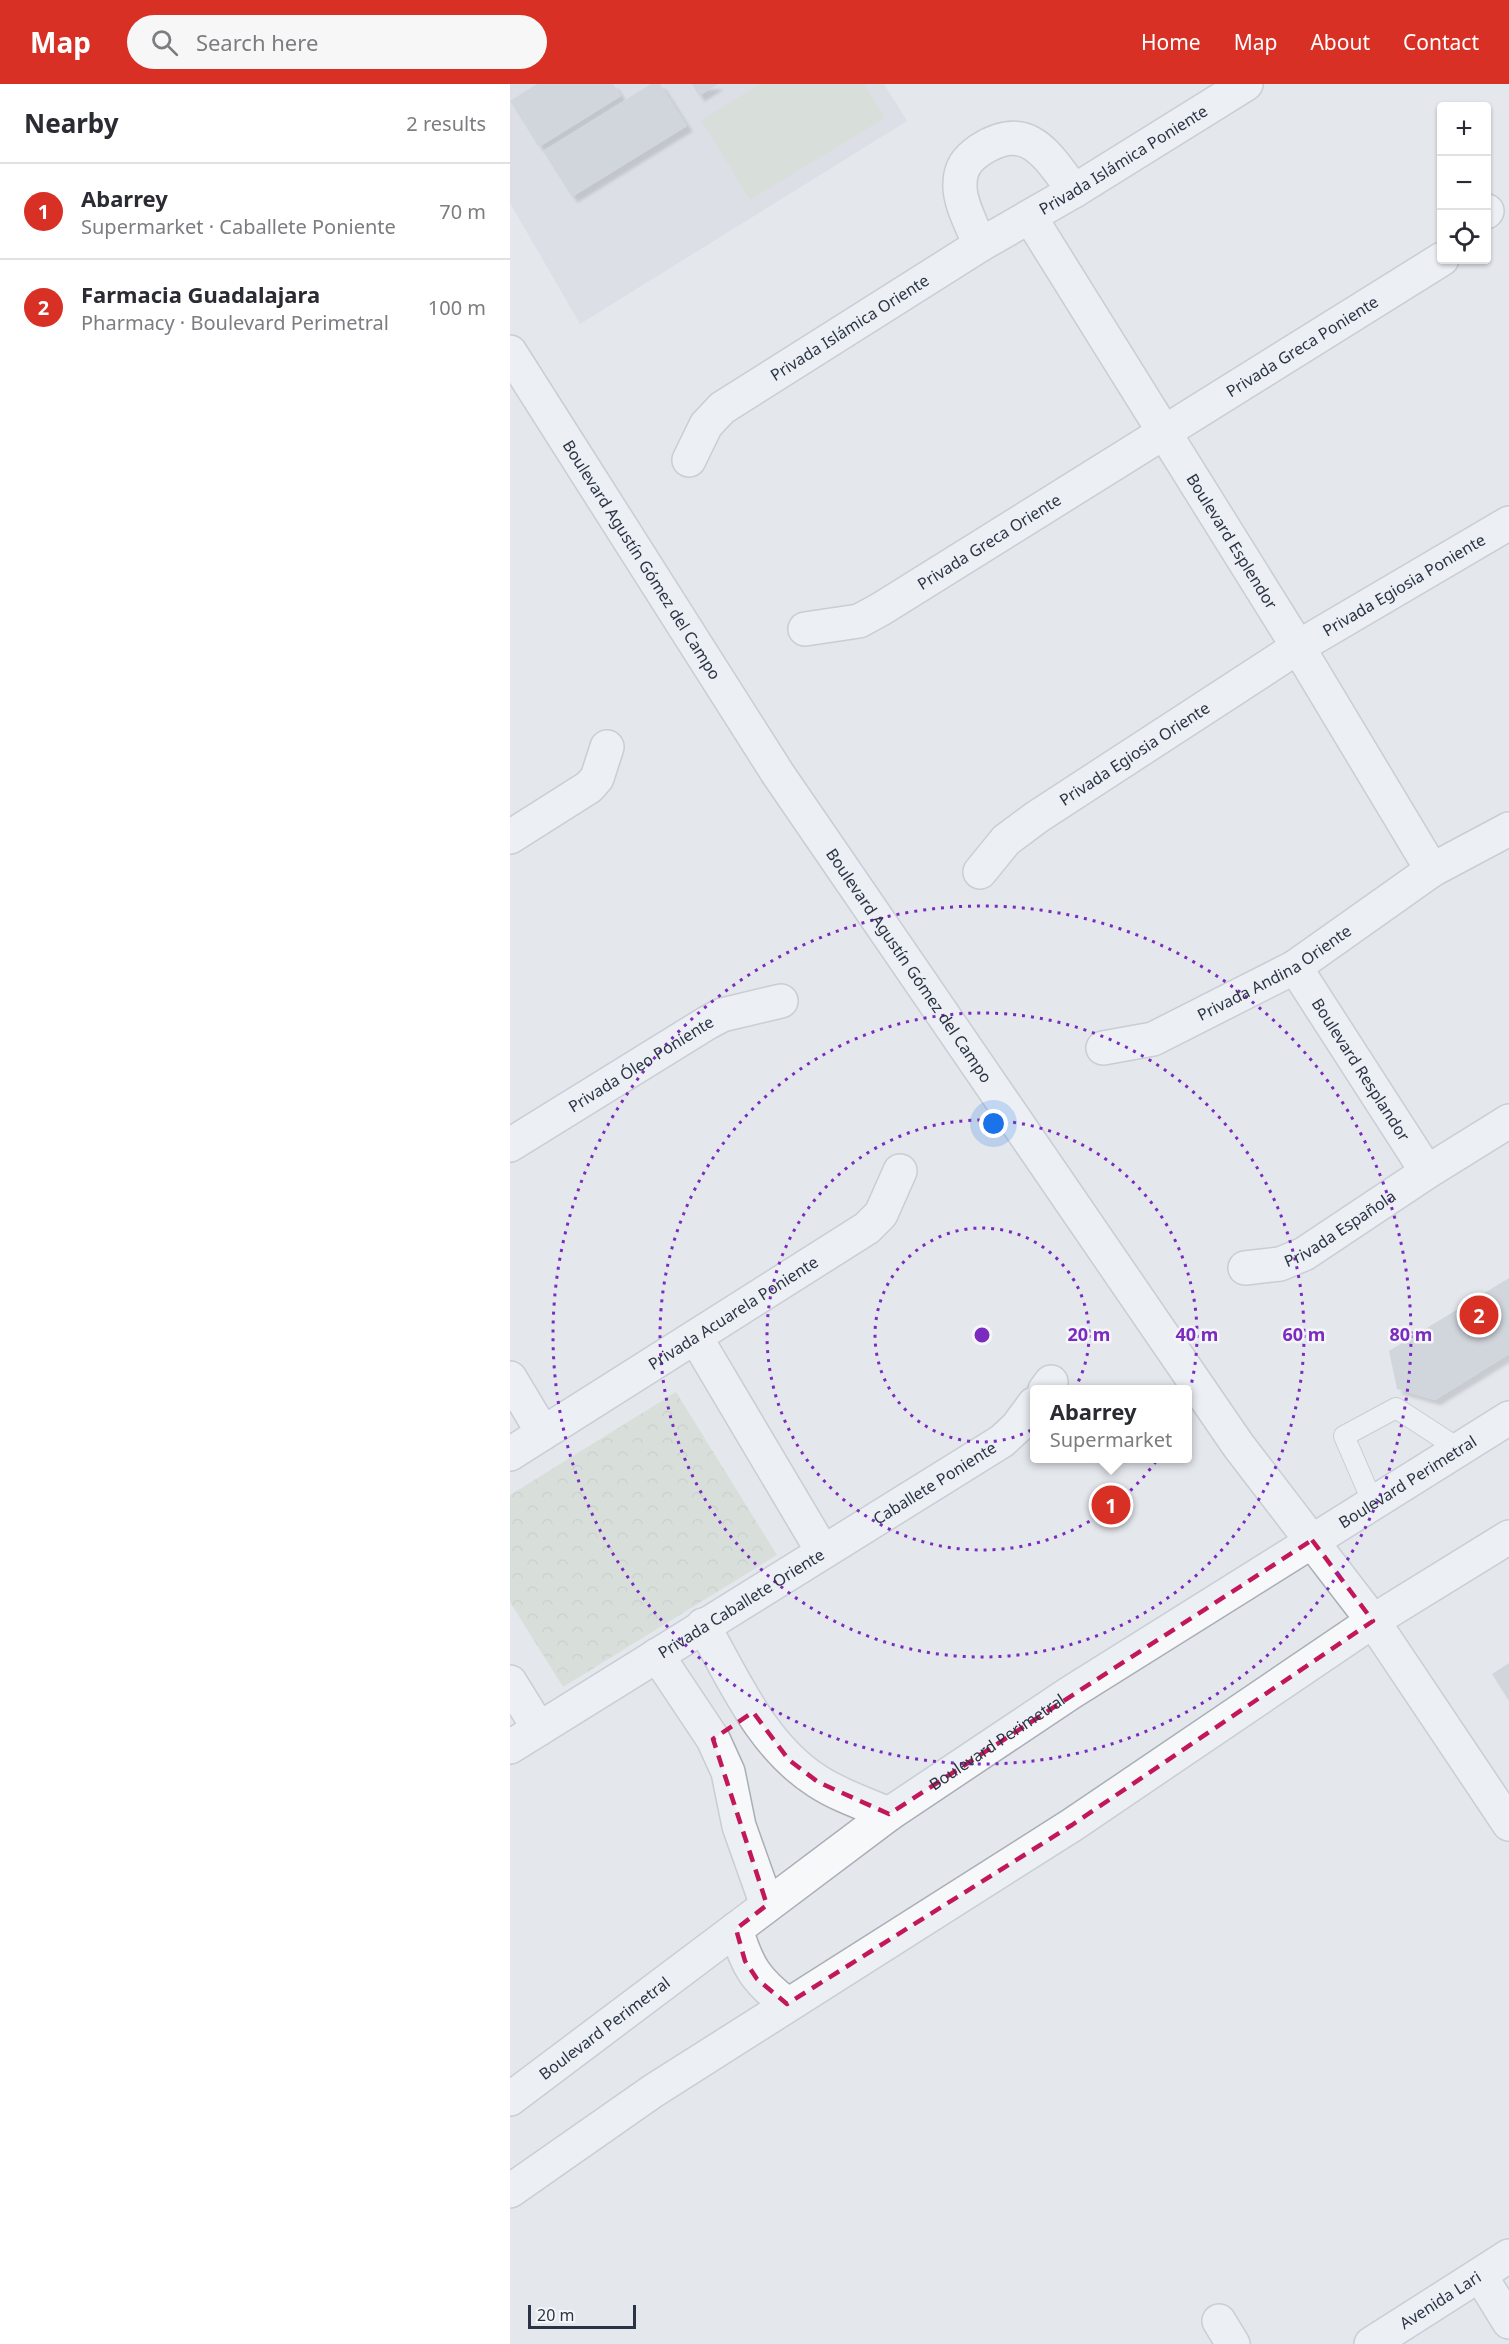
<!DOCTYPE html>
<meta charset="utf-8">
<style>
:root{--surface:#fff;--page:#f7f7f7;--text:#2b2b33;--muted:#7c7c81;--line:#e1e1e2;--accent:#d93025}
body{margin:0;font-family:"Noto Sans",sans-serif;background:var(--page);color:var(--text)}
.controls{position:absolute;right:18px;top:18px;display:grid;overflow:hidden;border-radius:6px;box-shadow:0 2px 4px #0004}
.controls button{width:54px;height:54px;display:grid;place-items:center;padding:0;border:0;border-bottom:2px solid var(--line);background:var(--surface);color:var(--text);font:30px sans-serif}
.scale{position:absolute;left:18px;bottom:15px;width:108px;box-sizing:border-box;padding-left:6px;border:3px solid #2b3445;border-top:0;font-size:16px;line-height:21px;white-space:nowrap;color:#2b3445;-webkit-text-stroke:4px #f4f6f9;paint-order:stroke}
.you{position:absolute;left:484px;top:1040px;width:21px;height:21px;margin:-15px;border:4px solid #fff;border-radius:50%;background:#1a73e8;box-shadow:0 0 0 9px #1a73e833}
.badge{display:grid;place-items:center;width:39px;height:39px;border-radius:50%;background:var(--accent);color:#fff;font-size:20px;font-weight:700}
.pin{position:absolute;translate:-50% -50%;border:3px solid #fff;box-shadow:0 2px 6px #0006}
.popup{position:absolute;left:520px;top:1301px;width:162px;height:78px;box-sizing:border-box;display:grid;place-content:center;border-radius:6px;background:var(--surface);filter:drop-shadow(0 2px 4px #0005);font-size:20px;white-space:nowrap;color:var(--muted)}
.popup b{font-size:22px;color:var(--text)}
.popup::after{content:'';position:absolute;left:50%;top:100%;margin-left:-12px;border:12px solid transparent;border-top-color:var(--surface)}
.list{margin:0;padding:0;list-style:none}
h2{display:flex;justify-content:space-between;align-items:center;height:78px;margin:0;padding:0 24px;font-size:26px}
h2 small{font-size:20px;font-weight:400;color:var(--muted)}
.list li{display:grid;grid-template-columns:39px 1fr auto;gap:18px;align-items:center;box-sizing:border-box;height:96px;padding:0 24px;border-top:2px solid var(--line)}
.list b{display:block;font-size:22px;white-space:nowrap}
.list p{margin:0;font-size:20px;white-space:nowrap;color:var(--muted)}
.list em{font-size:20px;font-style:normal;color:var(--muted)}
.icon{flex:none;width:33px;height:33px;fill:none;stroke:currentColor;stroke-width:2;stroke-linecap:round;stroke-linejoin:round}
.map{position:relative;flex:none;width:999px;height:2260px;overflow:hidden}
header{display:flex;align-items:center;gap:36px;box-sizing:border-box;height:84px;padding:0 30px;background:var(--accent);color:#fff}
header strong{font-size:28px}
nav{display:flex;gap:33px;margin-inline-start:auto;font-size:21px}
.search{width:420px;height:54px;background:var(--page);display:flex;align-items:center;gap:15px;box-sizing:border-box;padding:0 21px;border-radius:33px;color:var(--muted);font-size:22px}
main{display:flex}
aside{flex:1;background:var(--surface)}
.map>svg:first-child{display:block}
.built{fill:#d2d6de}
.park{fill:url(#park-crowns)}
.pitch{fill:#c9d6c5}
.building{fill:#bbc0ca;filter:url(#shadow)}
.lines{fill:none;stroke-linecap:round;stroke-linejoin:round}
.service-casing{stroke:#a9aeb7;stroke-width:22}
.minor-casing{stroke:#a9aeb7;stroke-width:36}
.tertiary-casing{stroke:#a9aeb7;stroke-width:36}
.service{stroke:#f7f8fa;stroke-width:20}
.minor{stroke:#f7f8fa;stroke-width:33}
.tertiary{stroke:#f7f8fa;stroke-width:33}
.marked{fill:none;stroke:#c2185b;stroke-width:4.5;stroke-dasharray:12 8;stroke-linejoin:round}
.ring{fill:none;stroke:#7b2cbf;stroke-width:3;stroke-dasharray:3 6}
.labels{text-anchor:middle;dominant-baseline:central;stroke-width:5;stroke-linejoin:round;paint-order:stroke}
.street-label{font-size:16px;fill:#2b3445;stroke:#f4f6f9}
.centre{fill:#7b2cbf;stroke:#f4f6f9;stroke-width:3}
.ring-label{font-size:18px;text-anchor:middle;font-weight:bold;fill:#7b2cbf;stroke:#f4f6f9;stroke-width:5;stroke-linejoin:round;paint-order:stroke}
</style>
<header>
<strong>Map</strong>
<div class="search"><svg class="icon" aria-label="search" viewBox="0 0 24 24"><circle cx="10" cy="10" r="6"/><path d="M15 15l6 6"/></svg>Search here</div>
<nav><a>Home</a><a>Map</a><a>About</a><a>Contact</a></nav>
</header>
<main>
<aside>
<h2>Nearby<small>2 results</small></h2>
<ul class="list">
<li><span class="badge">1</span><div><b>Abarrey</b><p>Supermarket · Caballete Poniente</p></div><em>70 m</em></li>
<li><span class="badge">2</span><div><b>Farmacia Guadalajara</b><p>Pharmacy · Boulevard Perimetral</p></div><em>100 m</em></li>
</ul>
</aside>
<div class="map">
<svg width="999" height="2260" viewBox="0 0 999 2260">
<defs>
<pattern id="park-crowns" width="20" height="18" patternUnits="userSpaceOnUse" patternTransform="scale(1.5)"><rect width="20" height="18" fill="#c9d6c5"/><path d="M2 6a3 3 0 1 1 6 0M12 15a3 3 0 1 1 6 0" fill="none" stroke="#adb8ab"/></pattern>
<filter id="shadow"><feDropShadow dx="5.5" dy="5.5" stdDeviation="1.5" flood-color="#0004"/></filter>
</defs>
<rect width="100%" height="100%" fill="#e4e7ec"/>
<path class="built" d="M0 0H374L397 37 70 240 0 119Z"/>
<path class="park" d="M166 1308 267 1471 53 1603 0 1518V1411Z"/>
<path class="pitch" d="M250 0H354L375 34 240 116 191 36Z"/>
<path class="building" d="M27 0H103L111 12 29 63 0 17Z
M141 0H150L177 42 62 113 33 67Z
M182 0H208L189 12Z
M999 1194V1270L925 1316 887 1305 879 1267Z
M999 1579V1617L982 1590Z"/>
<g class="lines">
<g class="service-casing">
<path id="service" d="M863 1419 834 1352 886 1324 949 1365"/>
</g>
<g class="minor-casing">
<g id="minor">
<path d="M976 128 977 127"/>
<path id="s1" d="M520 133 788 563 922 786"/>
<path d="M470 161C463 143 449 119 450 100 450 84 457 75 470 66 518 35 537 71 564 107"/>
<path id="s2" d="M179 376 196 341 212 324 470 161 564 107 736 0"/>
<path id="s3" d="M295 545 349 537 371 525 932 175"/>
<path d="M0 753 79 703 87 694 97 663"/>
<path id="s4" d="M470 788 496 756 527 733 788 563 999 439"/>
<path id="s5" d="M785 883 917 1088"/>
<path id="s6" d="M593 964 643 955 785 883 922 786 999 745"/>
<path id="s7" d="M0 1061 197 939 212 931 271 917"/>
<path id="s8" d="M735 1184 770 1180 794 1170 917 1088 999 1037"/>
<path d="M186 1254 313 1468"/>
<path d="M0 1294 33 1349"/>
<path d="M535 1306 541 1298"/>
<path id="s9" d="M0 1370 357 1144 371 1130 390 1087"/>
<path d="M193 1541C224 1596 252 1662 307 1697 328 1711 355 1720 379 1730"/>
<path d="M147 1571 203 1655 218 1688 229 1742 257 1821"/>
<path d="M0 1598 29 1645"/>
<path id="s10" d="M0 1663 492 1357 507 1343 524 1320"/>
<path d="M970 2191 999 2238"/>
<path d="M709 2237 723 2260"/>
<path id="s11" d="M861 2260 999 2172"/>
</g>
</g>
<g class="tertiary-casing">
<g id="tertiary">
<path id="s12" d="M0 268 268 690 728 1361 863 1537 999 1740"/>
<path d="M226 1845C237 1882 246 1897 277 1920"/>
<path id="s13" d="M0 2015 379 1730 560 1609 999 1334"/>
<path d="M0 2107 143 2007 562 1741 863 1537 999 1453"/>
</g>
</g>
<use href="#service" class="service"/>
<use href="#minor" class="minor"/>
<use href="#tertiary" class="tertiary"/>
</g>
<path d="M0 0H999V2260H0ZM802 1456 863 1537 562 1741 277 1920 247 1895 235 1877 226 1845 257 1821 203 1655 243 1628 279 1676 308 1698 379 1730Z" fill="#e4e7ec" fill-opacity=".55" fill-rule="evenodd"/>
<path class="marked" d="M802 1456 863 1537 562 1741 277 1920 247 1895 235 1877 226 1845 257 1821 203 1655 243 1628 279 1676 308 1698 379 1730Z"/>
<g class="ring">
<circle cx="472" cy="1251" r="107"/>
<circle cx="472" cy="1251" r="215"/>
<circle cx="472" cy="1251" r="322"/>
<circle cx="472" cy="1251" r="429"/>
</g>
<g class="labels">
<g class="street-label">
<text stroke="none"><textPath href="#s2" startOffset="534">Privada Islámica Poniente</textPath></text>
<text stroke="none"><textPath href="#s2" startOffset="213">Privada Islámica Oriente</textPath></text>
<text stroke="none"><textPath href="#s3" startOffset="576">Privada Greca Poniente</textPath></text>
<text stroke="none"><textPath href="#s3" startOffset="207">Privada Greca Oriente</textPath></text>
<text stroke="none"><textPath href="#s1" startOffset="382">Boulevard Esplendor</textPath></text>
<text stroke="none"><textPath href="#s12" startOffset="246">Boulevard Agustín Gómez del Campo</textPath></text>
<text stroke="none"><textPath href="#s4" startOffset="514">Privada Egiosia Poniente</textPath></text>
<text stroke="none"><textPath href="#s4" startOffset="196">Privada Egiosia Oriente</textPath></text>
<text stroke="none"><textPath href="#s12" startOffset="732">Boulevard Agustín Gómez del Campo</textPath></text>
<text stroke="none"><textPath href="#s6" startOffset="189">Privada Andina Oriente</textPath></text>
<text stroke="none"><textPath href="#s7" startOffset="154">Privada Óleo Poniente</textPath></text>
<text stroke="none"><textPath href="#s5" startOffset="122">Boulevard Resplandor</textPath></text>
<text stroke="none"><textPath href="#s8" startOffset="105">Privada Española</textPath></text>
<text stroke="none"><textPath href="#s9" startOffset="264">Privada Acuarela Poniente</textPath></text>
<text stroke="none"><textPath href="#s13" startOffset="1090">Boulevard Perimetral</textPath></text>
<text stroke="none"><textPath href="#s10" startOffset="500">Caballete Poniente</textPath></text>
<text stroke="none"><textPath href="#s10" startOffset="272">Privada Caballete Oriente</textPath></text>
<text stroke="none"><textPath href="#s13" startOffset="604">Boulevard Perimetral</textPath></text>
<text stroke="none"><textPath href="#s13" startOffset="118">Boulevard Perimetral</textPath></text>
<text stroke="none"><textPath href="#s11" startOffset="82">Avenida Lari</textPath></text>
</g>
</g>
<circle cx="472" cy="1251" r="9" class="centre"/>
<g class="ring-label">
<text x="579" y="1257">20 m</text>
<text x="687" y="1257">40 m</text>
<text x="794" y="1257">60 m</text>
<text x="901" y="1257">80 m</text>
</g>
</svg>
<div class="controls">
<button>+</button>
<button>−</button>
<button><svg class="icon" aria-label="locate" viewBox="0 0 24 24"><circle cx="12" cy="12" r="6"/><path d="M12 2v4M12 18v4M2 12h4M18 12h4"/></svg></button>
</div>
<div class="scale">20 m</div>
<div class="you"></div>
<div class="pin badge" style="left:601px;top:1421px">1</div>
<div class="popup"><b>Abarrey</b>Supermarket</div>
<div class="pin badge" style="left:969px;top:1231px">2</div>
</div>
</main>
